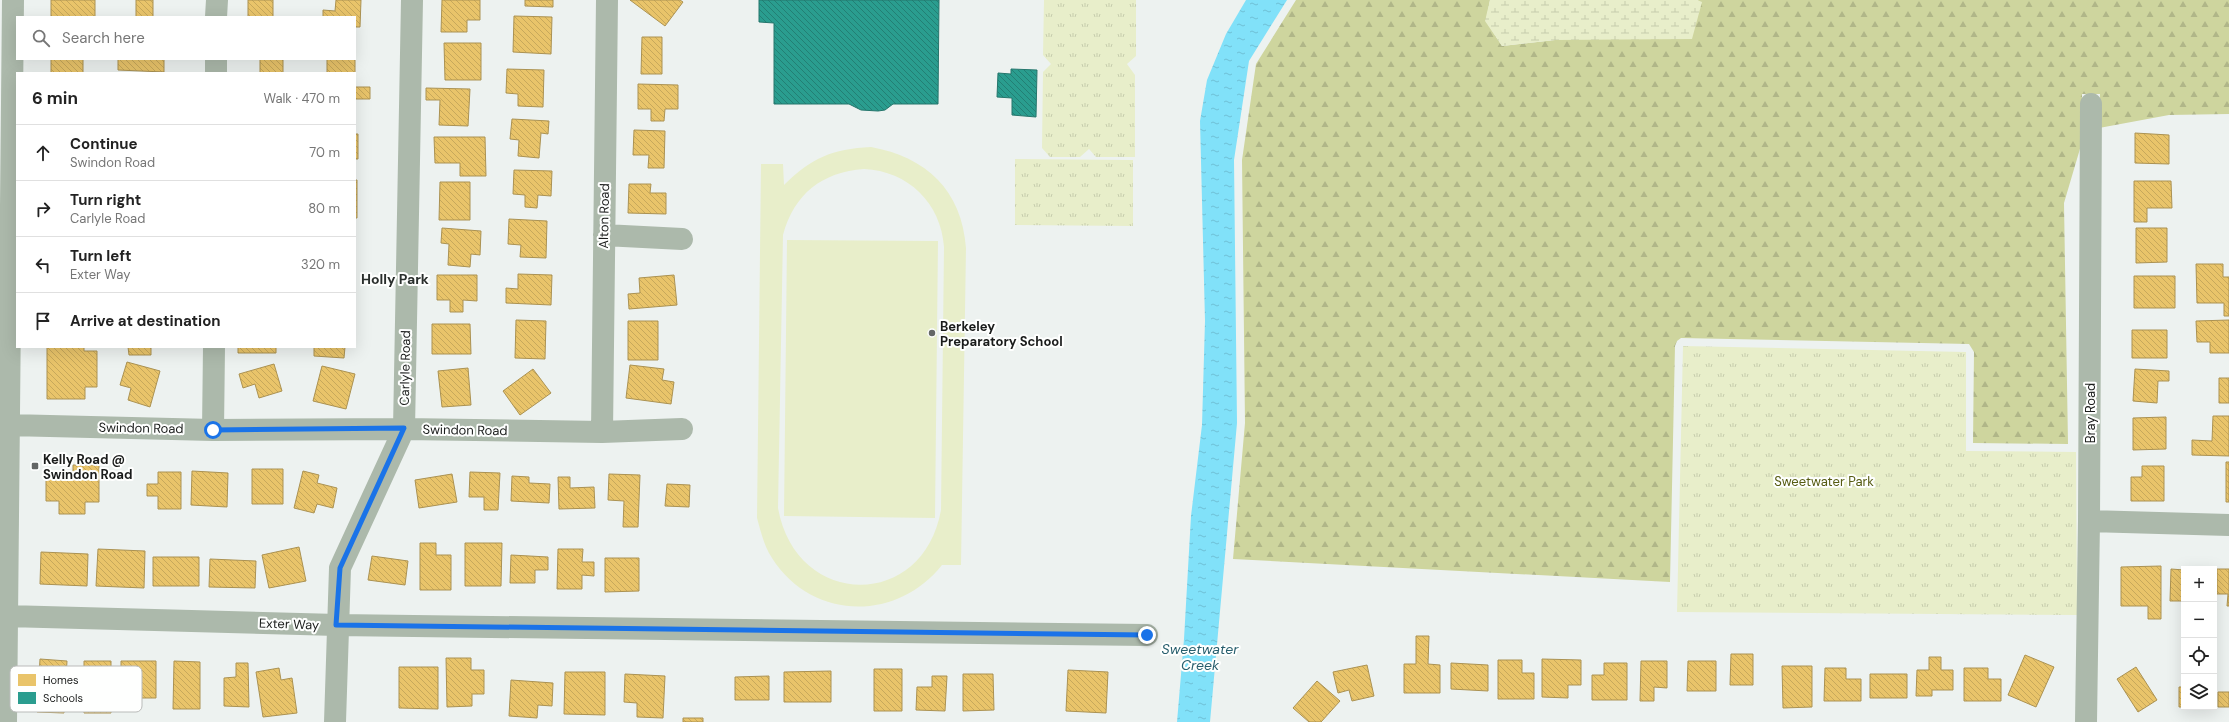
<!DOCTYPE html>
<meta charset="utf-8">
<style>
:root{--surface:#fff;--page:#f6f6f6;--text:#222;--muted:#767676;--line:#e0e0e0}
body{margin:0;font-family:"DM Sans",sans-serif;background:var(--page);color:var(--text)}
.controls{position:absolute;right:12px;bottom:12px;display:grid;overflow:hidden;border-radius:0px;box-shadow:0 4px 16px #0002}
.controls button{width:36px;height:36px;display:grid;place-items:center;padding:0;border:0;border-bottom:1px solid var(--line);background:var(--surface);color:var(--text);font:20px sans-serif}
.stop{position:absolute;width:12px;height:12px;margin:-9px;border:3px solid #1a73e8;border-radius:50%;background:#fff}
.stop.end{background:#1a73e8;border-color:#fff;box-shadow:0 1px 4px #0008}
.list{margin:0;padding:0;list-style:none}
h2{display:flex;justify-content:space-between;align-items:center;height:52px;margin:0;padding:0 16px;font-size:17px}
h2 small{font-size:13px;font-weight:400;color:var(--muted)}
.list li{display:grid;grid-template-columns:26px 1fr auto;gap:12px;align-items:center;box-sizing:border-box;height:56px;padding:0 16px;border-top:1px solid var(--line)}
.list b{display:block;font-size:15px;white-space:nowrap}
.list p{margin:0;font-size:13px;white-space:nowrap;color:var(--muted)}
.list em{font-size:13px;font-style:normal;color:var(--muted)}
.icon{flex:none;width:22px;height:22px;fill:none;stroke:currentColor;stroke-width:2;stroke-linecap:round;stroke-linejoin:round}
.map{position:relative;flex:none;width:2229px;height:722px;overflow:hidden}
.search{position:absolute;background:var(--surface);box-shadow:0 4px 16px #0002;left:16px;top:16px;width:340px;height:44px;display:flex;align-items:center;gap:10px;box-sizing:border-box;padding:0 14px;border-radius:0px;color:var(--muted);font-size:15px}
.panel{position:absolute;background:var(--surface);box-shadow:0 4px 16px #0002;left:16px;top:72px;width:340px;height:276px;border-radius:0px}
.map>svg:first-child{display:block}
.grass{fill:#e8eeca;fill-rule:evenodd}
.forest{fill:url(#forest-firs)}
.wetland{fill:url(#wetland-marsh)}
.park{fill:url(#park-tufts)}
.water{fill:url(#water-ripples)}
.homes{fill:url(#homes-back-hatch);stroke:#ab9252}
.schools{fill:url(#schools-back-hatch);stroke:#25766c}
.lines{fill:none;stroke-linecap:round;stroke-linejoin:round}
.minor{stroke:#acb9ab;stroke-width:22}
.route{stroke:#1a73e8;stroke-width:5}
.poi-dot{fill:#646766;stroke:#fefffe;stroke-width:1.5}
.labels{text-anchor:middle;dominant-baseline:central;stroke-width:4;stroke-linejoin:round;paint-order:stroke}
.street-label{font-size:13px;fill:#1a1c1b;stroke:#fefffe}
.poi-label{font-size:13px;font-weight:bold;fill:#1a1c1b;stroke:#fefffe;text-anchor:start}
.park-label{font-size:13px;fill:#575c13;stroke:#fefffe}
.neighbourhood-label{font-size:14px;font-weight:bold;fill:#2a2f2d;stroke:#fefffe}
.water-label{font-size:14px;font-style:italic;fill:#285f6e;stroke:#fefffe}
.key{fill:#fefffe;stroke:#babbba;stroke-width:1}
.key-label{font-size:11px;fill:#1a1c1b}
</style>
<div class="map">
<svg width="2229" height="722" viewBox="0 0 2229 722">
<defs>
<pattern id="forest-firs" width="22" height="20" patternUnits="userSpaceOnUse"><rect width="22" height="20" fill="#ced59e"/><path d="M5 1l3.5 6h-7zM16 11l3.5 6h-7z" fill="#b0b688"/></pattern>
<pattern id="wetland-marsh" width="20" height="14" patternUnits="userSpaceOnUse"><rect width="20" height="14" fill="#e8eeca"/><path d="M1 5h8M5 5V1M11 12h8M15 12V8" fill="none" stroke="#c6ccad"/></pattern>
<pattern id="park-tufts" width="24" height="20" patternUnits="userSpaceOnUse"><rect width="24" height="20" fill="#e8eeca"/><path d="M3 7l-1-3M5 7V3M7 7l1-3M15 17l-1-3M17 17v-4M19 17l1-3" fill="none" stroke="#c6ccad"/></pattern>
<pattern id="water-ripples" width="26" height="14" patternUnits="userSpaceOnUse"><rect width="26" height="14" fill="#81e1f9"/><path d="M2 4q2-2 4 0t4 0M15 11q2-2 4 0t4 0" fill="none" stroke="#6fc0d5"/></pattern>
<pattern id="homes-back-hatch" width="6" height="6" patternUnits="userSpaceOnUse"><rect width="6" height="6" fill="#e9c46a"/><path d="M-1 5l2 2M0 0l6 6M5-1l2 2" fill="none" stroke="#c7a85b"/></pattern>
<pattern id="schools-back-hatch" width="6" height="6" patternUnits="userSpaceOnUse"><rect width="6" height="6" fill="#2a9d8f"/><path d="M-1 5l2 2M0 0l6 6M5-1l2 2" fill="none" stroke="#237f74"/></pattern>
</defs>
<rect width="100%" height="100%" fill="#edf2f0"/>
<path class="grass" d="M871 147C926 157 962 190 966 248L961 565H942C897 622 812 621 772 558 764 546 761 532 757 518L761 164H783L784 185C811 158 832 149 871 147ZM864 169C908 171 941 203 944 247L941 510C923 611 796 609 778 508L783 235C794 194 822 172 864 169Z
M787 240 938 241 935 518 784 516Z"/>
<path class="forest" d="M1296 0H1490L1486 21 1502 46 1555 40 1702 3 1697 0H2229V114L2169 115 2099 128 2100 94H2082V142L2064 203 2068 444 1973 443 1974 352 1969 344 1681 338 1677 341 1675 346 1670 582 1233 559 1245 423 1242 160 1256 64Z"/>
<path class="wetland" d="M1490 0H1697L1702 2 1692 39 1555 40 1502 46 1485 21Z"/>
<path class="park" d="M1044 0H1136V56L1127 64 1135 75V157H1096L1089 149 1080 157H1050L1042 148 1043 72 1051 64 1043 55Z
M1015 159 1133 160V226L1015 225Z
M1683 346 1966 352V451L2076 452 2077 615 1677 612Z"/>
<path class="water" d="M1246 0H1287L1249 61 1234 160 1237 423 1210 722H1177L1184 639 1191 516 1202 425 1205 321 1200 121 1207 80 1226 34Z"/>
<path class="homes" d="M51 0H95V17H51Z
M136 0H153V17H136Z
M248 0H273V17H248Z
M336 0H361L360 27H355V17H323V10L335 11Z
M442 0H480V20H467V32H441Z
M525 0H553V7L525 6Z
M630 0H680L683 2 665 26Z
M514 16 552 17 551 54 513 52Z
M642 37H662V74H641Z
M355 41V78V73H327V59H355Z
M444 43H481V80H445Z
M51 59H83V73H51Z
M118 59H164V72L118 70Z
M260 59H283V73H260Z
M507 69 544 70 543 107 518 106V94L506 93Z
M638 84 678 85V109H665L664 121H651V109H638Z
M355 87H370V99H355Z
M426 88 470 89 468 126 439 125 440 100H426Z
M512 119 549 121 548 134 541 133 539 158 518 156 519 140 510 139Z
M634 130 665 131 664 168H648L649 155H633Z
M2135 133 2169 135V164L2135 163Z
M355 134H358V159H355Z
M434 137H485L486 176H460V163H435Z
M514 170 552 171 551 196 538 195 537 208 525 207V195L513 194Z
M355 180H357V218H355Z
M2134 181H2171L2172 208H2147V222H2134Z
M440 182H470V220H439Z
M629 184H651L650 193H666V214L628 213Z
M509 219 547 221 546 258 520 257 521 245 508 244Z
M442 228 481 231 480 255 471 254 470 267 448 265 449 244 441 243Z
M2136 228H2167V262L2136 263Z
M2196 264H2223V277H2229V316H2224V303H2197Z
M518 274 552 275 551 305 506 303V288L518 289Z
M437 275H477V301L463 300V312H450V300H437Z
M674 275 677 305 629 309 628 294 640 293 639 278Z
M2134 276H2175V308H2134Z
M516 320 546 321 545 359 515 358Z
M2229 320V353H2210V342H2197L2196 321Z
M628 321H658V360H628Z
M432 324H470L471 354H432Z
M2132 330H2167V358H2132Z
M47 347H84V351H97V387H85V399H47Z
M128 347H151V355H129Z
M238 347H276V353H238Z
M314 347H345L344 358 314 356Z
M127 362 160 371 150 407 128 400 131 388 120 385Z
M274 364 282 391 259 398 255 384 243 388 239 374Z
M630 365 664 369 662 380 674 382 671 404 626 398Z
M322 366 355 374 346 409 313 401Z
M468 368 471 405 442 407 438 371Z
M533 369 551 393 520 415 503 391Z
M2135 369 2169 371V381H2158L2157 403 2133 401Z
M2219 378H2229V403H2219Z
M2213 416H2229V456L2192 455V440L2212 441Z
M2166 417V449L2133 450V418Z
M2226 462H2229V502H2226Z
M73 465H99V502H85V514H59V501H46V477H73Z
M2142 466H2164V501H2131V477H2142Z
M252 469H283V504H252Z
M192 471 228 473 227 507 191 505Z
M303 471 319 475 317 483 337 488 333 508 317 504 314 513 294 508Z
M158 472H181V509H158V496H147V484H158Z
M470 472 500 473 498 510H484V497H469Z
M452 474 457 502 419 508 415 480Z
M609 474 640 475 638 527H623L624 501 608 500Z
M512 476 529 477V483L550 484 549 503 511 501Z
M558 477H570V488L594 487 595 508 559 509Z
M667 484 690 485 689 507 665 506Z
M420 543H436V555H451V590H420Z
M465 543H502L501 586H465Z
M299 547 306 581 269 588 262 555Z
M98 549 145 551 144 588 96 586Z
M558 549H583L582 562H594V576L582 575V589H557Z
M41 552 88 554 87 586 40 584Z
M511 555 548 557V570H535V583H510Z
M372 556 408 561 405 585 368 580Z
M153 557H199V586H153Z
M605 558H639V591L605 592Z
M210 559 256 561 255 588 209 587Z
M2161 566V619H2148V606H2121V567Z
M2171 569 2184 570V601H2170Z
M2217 569H2229V606H2227L2228 594H2217Z
M1416 636H1429L1428 664 1440 665V693H1404V664H1416Z
M1731 654H1753V685H1730Z
M2025 655 2054 667 2036 707 2008 695Z
M1929 657H1941V670H1953V690H1932V696H1916L1917 670H1929Z
M446 658H471V670H484V694H472V706L447 707Z
M40 659 67 661 64 713 37 712Z
M1542 659 1581 660V685H1568V698L1542 697Z
M1498 660H1522V673H1534V699H1498Z
M84 661H111V713H84Z
M121 661H156V698H121Z
M174 661 200 662V709H173Z
M1641 661H1667V688L1654 687V701H1640Z
M1688 661H1716V691H1687Z
M236 663H248L249 707 224 706V678L236 677Z
M1451 663 1488 665V691L1451 689Z
M1604 663H1627V700H1592V675H1604Z
M1367 665 1374 696 1352 701 1349 690 1338 693 1333 672Z
M1782 666H1812V707L1783 708Z
M399 667H438V709L399 708Z
M2136 667 2157 700 2138 712 2117 679Z
M279 668 281 680 292 678 297 713 263 717 256 672Z
M1825 668H1846V679H1861V701H1824Z
M1964 668H1988V679H2001V701H1964Z
M874 669H902V711H874Z
M1068 670 1108 672 1106 713 1066 711Z
M831 671V702H784V672Z
M565 672H605V715L564 714Z
M625 674 665 676 663 718 637 717V703L624 702Z
M963 674H993L994 710 963 711Z
M1870 674H1907V698H1870Z
M769 676V700H735V677Z
M932 676H947L945 711 916 710 917 687H932Z
M511 680 553 683 552 706 538 705 537 718 509 716Z
M1317 681 1340 701 1321 722H1309L1293 708Z
M2179 687H2184V707H2206H2179Z
M2218 692H2229V707H2218Z
M683 718H703V722H683Z"/>
<path class="schools" d="M759 0H939L938 104H893L885 110 878 111 861 110 849 104H774V23L759 22Z
M1011 69 1037 70 1036 117 1012 115V98L997 97 998 73 1011 74Z"/>
<g class="lines">
<path class="minor" d="M216 17 217 0
M216 73V59
M604 235 682 239
M9 425 213 430 404 429 602 432 682 429
M213 430 214 347
M602 432 607 0
M2089 521 2229 525
M7 616 337 625 1147 635
M6 722 13 0
M335 722 340 568 404 429 412 0
M2086 722 2089 521 2091 104"/>
</g>
<g class="lines">
<path class="route" d="M213 430 404 428 340 568 336 625 1147 635"/>
</g>
<g class="poi-dot">
<circle cx="932" cy="333" r="4"/>
<rect x="31" y="462" width="8" height="8" rx="2"/>
</g>
<g class="labels">
<g class="street-label">
<text transform="translate(604 216) rotate(-89)">Alton Road</text>
<text transform="translate(405 368) rotate(-89)">Carlyle Road</text>
<text transform="translate(2090 413) rotate(-90)">Bray Road</text>
<text transform="translate(141 428) rotate(1)">Swindon Road</text>
<text transform="translate(465 430) rotate(1)">Swindon Road</text>
<text transform="translate(289 624) rotate(2)">Exter Way</text>
</g>
<g class="poi-label">
<text x="940" y="326">Berkeley<tspan x="940" dy="15">Preparatory School</tspan></text>
<text x="43" y="459">Kelly Road @<tspan x="43" dy="15">Swindon Road</tspan></text>
</g>
<g class="park-label">
<text x="1824" y="481">Sweetwater Park</text>
</g>
<g class="neighbourhood-label">
<text x="395" y="279">Holly Park</text>
</g>
<g class="water-label">
<text x="1200" y="649">Sweetwater<tspan x="1200" dy="16">Creek</tspan></text>
</g>
</g>
<rect x="10" y="666" width="132" height="46" rx="6" class="key"/>
<rect x="18" y="674" width="18" height="12" fill="#e9c46a"/>
<rect x="18" y="692" width="18" height="12" fill="#2a9d8f"/>
<g class="key-label">
<text x="43" y="684">Homes</text>
<text x="43" y="702">Schools</text>
</g>
</svg>
<div class="controls">
<button>+</button>
<button>−</button>
<button><svg class="icon" aria-label="locate" viewBox="0 0 24 24"><circle cx="12" cy="12" r="6"/><path d="M12 2v4M12 18v4M2 12h4M18 12h4"/></svg></button>
<button><svg class="icon" aria-label="layers" viewBox="0 0 24 24"><path d="M12 4l9 5-9 5-9-5zM3 14l9 5 9-5"/></svg></button>
</div>
<div class="stop" style="left:213px;top:430px"></div>
<div class="stop end" style="left:1147px;top:635px"></div>
<div class="search"><svg class="icon" aria-label="search" viewBox="0 0 24 24"><circle cx="10" cy="10" r="6"/><path d="M15 15l6 6"/></svg>Search here</div>
<section class="panel">
<h2>6 min<small>Walk · 470 m</small></h2>
<ul class="list">
<li><svg class="icon" aria-label="ahead" viewBox="0 0 24 24"><path d="M12 20V5M6 11l6-6 6 6"/></svg><div><b>Continue</b><p>Swindon Road</p></div><em>70 m</em></li>
<li><svg class="icon" aria-label="right" viewBox="0 0 24 24"><path d="M7 20v-9h11M14 6l5 5-5 5"/></svg><div><b>Turn right</b><p>Carlyle Road</p></div><em>80 m</em></li>
<li><svg class="icon" aria-label="left" viewBox="0 0 24 24"><path d="M17 20v-9H6M10 6l-5 5 5 5"/></svg><div><b>Turn left</b><p>Exter Way</p></div><em>320 m</em></li>
<li><svg class="icon" aria-label="arrive" viewBox="0 0 24 24"><path d="M6 21V4h12l-3 4 3 4H6"/></svg><div><b>Arrive at destination</b></div></li>
</ul>
</section>
</div>
